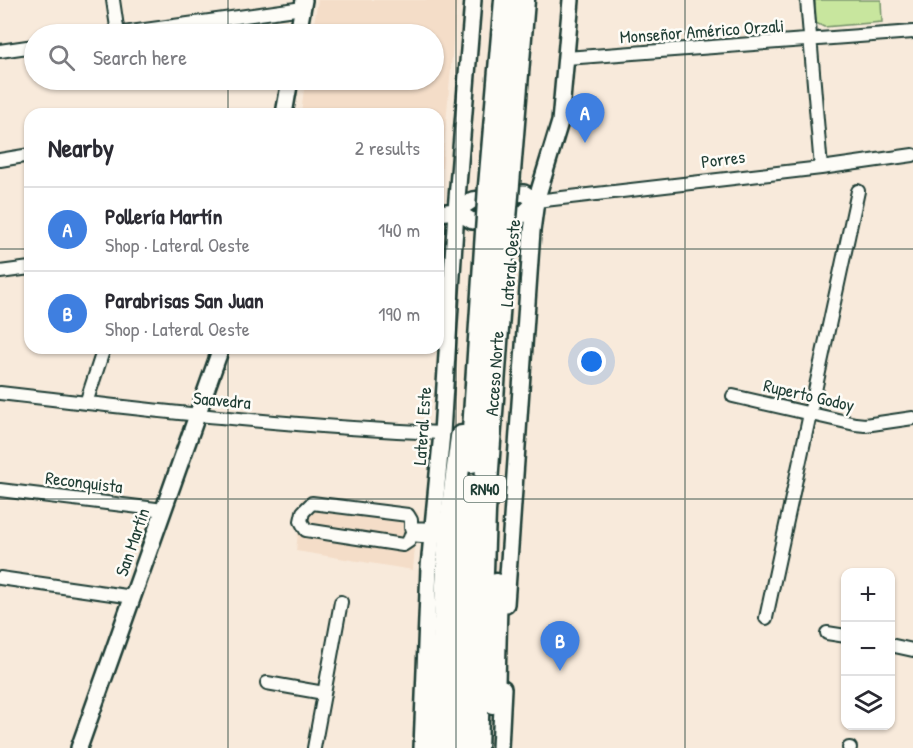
<!DOCTYPE html>
<meta charset="utf-8">
<style>
:root{--surface:#fff;--page:#f2f2f3;--text:#2b2b33;--muted:#7c7c81;--line:#e1e1e2;--accent:#1f3d34}
body{margin:0;font-family:"Patrick Hand",sans-serif;background:var(--page);color:var(--text)}
.controls{position:absolute;right:18px;bottom:18px;display:grid;overflow:hidden;border-radius:12px;box-shadow:0 2px 4px #0004}
.controls button{width:54px;height:54px;display:grid;place-items:center;padding:0;border:0;border-bottom:2px solid var(--line);background:var(--surface);color:var(--text);font:30px sans-serif}
.you{position:absolute;left:592px;top:362px;width:21px;height:21px;margin:-15px;border:4px solid #fff;border-radius:50%;background:#1a73e8;box-shadow:0 0 0 9px #1a73e833}
.badge{display:grid;place-items:center;width:39px;height:39px;border-radius:50%;background:var(--accent);color:#fff;font-size:20px;font-weight:700}
.pin{position:absolute;translate:-50% -50px;filter:drop-shadow(0 2px 3px #0008)}
.pin::after{content:'';position:absolute;top:32px;width:21px;height:18px;background:inherit;clip-path:polygon(0 0,100% 0,50% 100%)}
.list{margin:0;padding:0;list-style:none}
h2{display:flex;justify-content:space-between;align-items:center;height:78px;margin:0;padding:0 24px;font-size:26px}
h2 small{font-size:20px;font-weight:400;color:var(--muted)}
.list li{display:grid;grid-template-columns:39px 1fr auto;gap:18px;align-items:center;box-sizing:border-box;height:84px;padding:0 24px;border-top:2px solid var(--line)}
.list b{display:block;font-size:22px;white-space:nowrap}
.list p{margin:0;font-size:20px;white-space:nowrap;color:var(--muted)}
.list em{font-size:20px;font-style:normal;color:var(--muted)}
.icon{flex:none;width:33px;height:33px;fill:none;stroke:currentColor;stroke-width:2;stroke-linecap:round;stroke-linejoin:round}
.map{position:relative;flex:none;width:913px;height:748px;overflow:hidden}
.search{position:absolute;background:var(--surface);box-shadow:0 2px 4px #0004;left:24px;top:24px;width:420px;height:66px;display:flex;align-items:center;gap:15px;box-sizing:border-box;padding:0 21px;border-radius:33px;color:var(--muted);font-size:22px}
.panel{position:absolute;background:var(--surface);box-shadow:0 2px 4px #0004;left:24px;top:108px;width:420px;height:246px;border-radius:18px}
.map>svg:first-child{display:block}
.built{fill:#f4ddc8}
.green{fill:#c8e69e;stroke:#749269;stroke-width:1.5}
.lines{fill:none;stroke-linecap:round;stroke-linejoin:round}
.minor-casing{stroke:#1f3d34;stroke-width:16}
.tertiary-casing{stroke:#1f3d34;stroke-width:20}
.motorway-casing{stroke:#1f3d34;stroke-width:27}
.minor{stroke:#fdfcf7;stroke-width:12}
.tertiary{stroke:#fdfcf7;stroke-width:15}
.motorway{stroke:#fdfcf7;stroke-width:22}
.motorway-bridge-casing{stroke:#1f3d34;stroke-width:27;stroke-linecap:butt}
.motorway-bridge{stroke:#fdfcf7;stroke-width:22}
.grid{fill:none;stroke:#1f3d34;stroke-width:1.5;stroke-opacity:0.55}
.labels{text-anchor:middle;dominant-baseline:central;stroke-width:5;stroke-linejoin:round;paint-order:stroke}
.shield{fill:#fdfcf7;stroke:#62766e;stroke-width:1.5}
.shield-label{font-size:16px;font-weight:bold;fill:#1f3d34}
.street-label{font-size:18px;fill:#1f3d34;stroke:#fdfcf7}
</style>
<div class="map">
<svg width="913" height="748" viewBox="0 0 913 748">
<rect width="100%" height="100%" fill="#f8eadb"/>
<filter id="ink" filterUnits="userSpaceOnUse"><feTurbulence type="fractalNoise" baseFrequency=".0167" numOctaves="2"/><feDisplacementMap in="SourceGraphic" scale="12" xChannelSelector="R" yChannelSelector="G"/><feConvolveMatrix kernelMatrix="1 2 1 2 8 2 1 2 1" color-interpolation-filters="sRGB"/></filter>
<g filter="url(#ink)">
<path class="built" d="M318 0H457L440 190 438 192V114H301L305 80H434V34H312Z
M302 498 418 512 413 570 296 551Z"/>
<path class="green" d="M815 0H881L882 22 824 27 816 23Z"/>
<g class="lines">
<g class="minor-casing">
<path id="minor" d="M113 0 118 34
M807 0 821 168
M116 34 303 8
M0 51 34 46
M566 58 913 32
M0 160 30 155
M536 201 821 168 913 155
M0 272 30 268
M0 393C147 410 294 427 442 433
M733 396 855 424 865 425 913 418
M86 403 104 348
M0 490 164 510
M432 537 411 535 409 541 403 545 306 530 301 521 303 512 312 503 408 515 411 520V528L432 529
M0 578 133 597
M766 618 858 191
M827 633 846 636
M890 645 913 650
M267 683 324 693
M314 748 341 602
M849 748H850"/>
</g>
<g class="tertiary-casing">
<path id="tertiary" d="M298 34 304 0
M284 114 290 80
M456 211 472 221 522 215 536 201
M438 213 456 211 473 200 524 193 536 201
M506 604 532 231 536 201 560 122 571 0
M79 748 221 348
M422 748 429 567 442 433 456 211 473 0
M500 748 503 688"/>
</g>
<g class="motorway-casing">
<g id="motorway">
<path d="M508 184 523 0"/>
<path d="M490 186 506 0"/>
<path d="M472 461 487 232"/>
<path d="M493 702 496 585"/>
<path d="M438 748 450 530 462 437"/>
<path d="M459 748 469 502"/>
<path id="s1" d="M476 748 484 512 504 230"/>
</g>
</g>
<use href="#minor" class="minor"/>
<use href="#tertiary" class="tertiary"/>
<use href="#motorway" class="motorway"/>
<g class="motorway-bridge-casing">
<path id="motorway-bridge" d="M504 230 508 184
M487 232 490 186"/>
</g>
<use href="#motorway-bridge" class="motorway-bridge"/>
</g>
</g>
<path class="grid" d="M228 0V34M456 0V748M685 0V748M228 80V114M0 249H30M438 249H913M228 348V748M0 499H913"/>
<g class="labels">
<rect class="shield" x="464" y="476" width="42" height="26" rx="4.5"/>
<g class="shield-label">
<text x="485" y="489">RN40</text>
</g>
<g class="street-label">
<text transform="translate(702 31) rotate(-4)">Monseñor Américo Orzali</text>
<text transform="translate(723 159) rotate(-7)">Porres</text>
<text transform="translate(510 263) rotate(-85)">Lateral Oeste</text>
<text stroke="none"><textPath href="#s1" startOffset="375">Acceso Norte</textPath></text>
<text transform="translate(809 395) rotate(13)">Ruperto Godoy</text>
<text transform="translate(222 400) rotate(5)">Saavedra</text>
<text transform="translate(422 426) rotate(-86)">Lateral Este</text>
<text transform="translate(84 482) rotate(7)">Reconquista</text>
<text transform="translate(132 542) rotate(-71)">San Martín</text>
</g>
</g>
</svg>
<div class="controls">
<button>+</button>
<button>−</button>
<button><svg class="icon" aria-label="layers" viewBox="0 0 24 24"><path d="M12 4l9 5-9 5-9-5zM3 14l9 5 9-5"/></svg></button>
</div>
<div class="you"></div>
<div class="pin badge" style="left:585px;top:143px;background:#3f7fe0">A</div>
<div class="pin badge" style="left:560px;top:671px;background:#3f7fe0">B</div>
<div class="search"><svg class="icon" aria-label="search" viewBox="0 0 24 24"><circle cx="10" cy="10" r="6"/><path d="M15 15l6 6"/></svg>Search here</div>
<section class="panel">
<h2>Nearby<small>2 results</small></h2>
<ul class="list">
<li><span class="badge" style="background:#3f7fe0">A</span><div><b>Pollería Martín</b><p>Shop · Lateral Oeste</p></div><em>140 m</em></li>
<li><span class="badge" style="background:#3f7fe0">B</span><div><b>Parabrisas San Juan</b><p>Shop · Lateral Oeste</p></div><em>190 m</em></li>
</ul>
</section>
</div>
